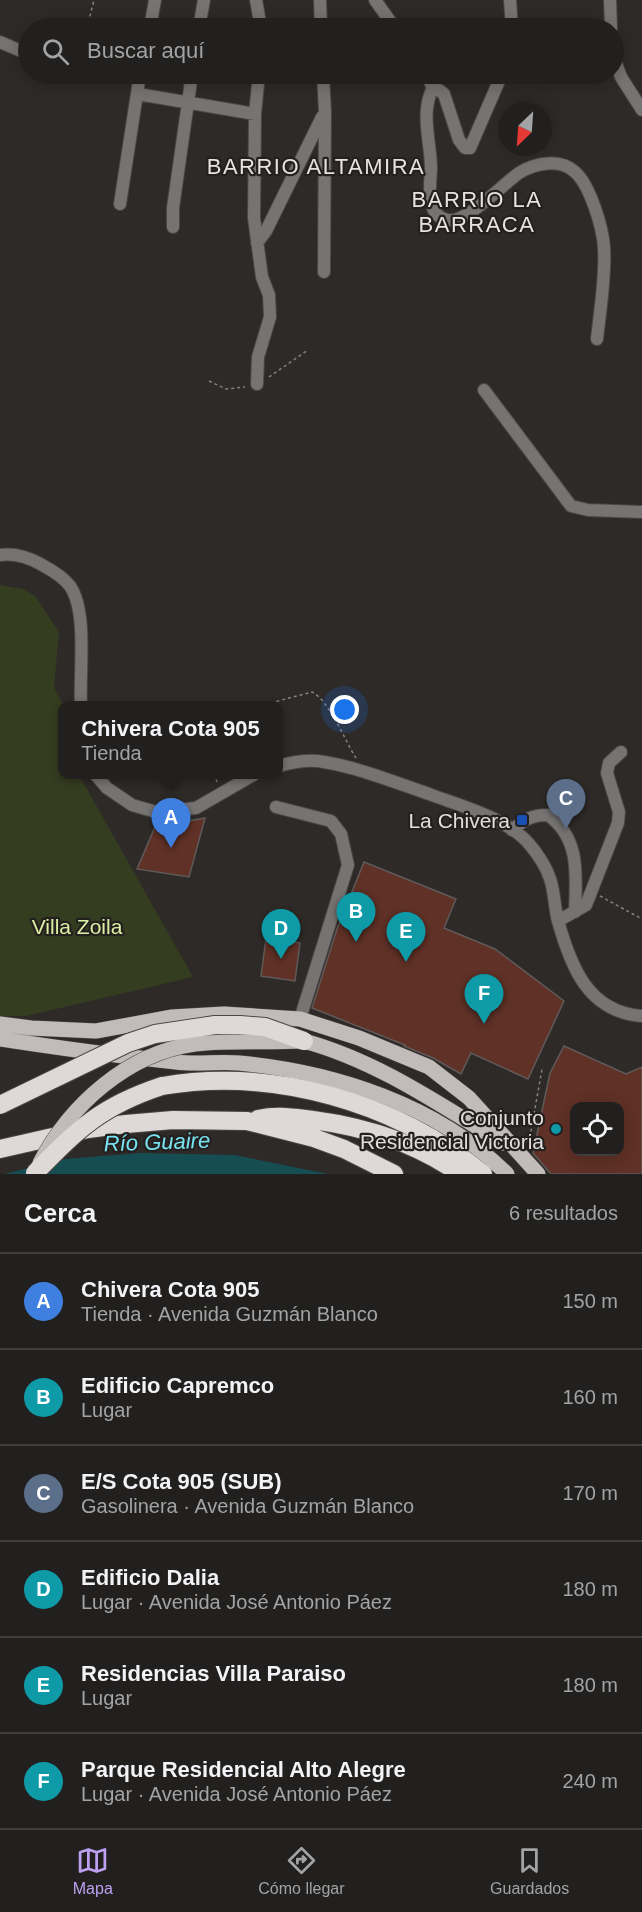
<!DOCTYPE html>
<html lang="es">
<meta charset="utf-8">
<style>
:root{--surface:#22201e;--page:#2a2827;--text:#f1f3f6;--muted:#a2a3a4;--line:#3f3e3c;--accent:#bca0f2}
body{margin:0;font-family:Helvetica,sans-serif;background:var(--page);color:var(--text)}
.controls{position:absolute;right:18px;bottom:18px;display:grid;overflow:hidden;border-radius:12px;box-shadow:0 3px 15px #0003}
.controls button{width:54px;height:54px;display:grid;place-items:center;padding:0;border:0;border-bottom:2px solid var(--line);background:var(--surface);color:var(--text);font:30px sans-serif}
.compass{position:absolute;left:498px;top:102px;width:54px;height:54px;border-radius:50%;background:var(--surface);box-shadow:0 3px 15px #0003;rotate:205deg}
.you{position:absolute;left:345px;top:710px;width:21px;height:21px;margin:-15px;border:4px solid #fff;border-radius:50%;background:#1a73e8;box-shadow:0 0 0 9px #1a73e833}
.badge{display:grid;place-items:center;width:39px;height:39px;border-radius:50%;background:var(--accent);color:#fff;font-size:20px;font-weight:700}
.pin{position:absolute;translate:-50% -50px;filter:drop-shadow(0 2px 3px #0008)}
.pin::after{content:'';position:absolute;top:32px;width:21px;height:18px;background:inherit;clip-path:polygon(0 0,100% 0,50% 100%)}
.popup{position:absolute;left:58px;top:701px;width:225px;height:78px;box-sizing:border-box;display:grid;place-content:center;border-radius:12px;background:var(--surface);filter:drop-shadow(0 2px 4px #0005);font-size:20px;white-space:nowrap;color:var(--muted)}
.popup b{font-size:22px;color:var(--text)}
.popup::after{content:'';position:absolute;left:50%;top:100%;margin-left:-12px;border:12px solid transparent;border-top-color:var(--surface)}
.list{margin:0;padding:0;list-style:none}
h2{display:flex;justify-content:space-between;align-items:center;height:78px;margin:0;padding:0 24px;font-size:26px}
h2 small{font-size:20px;font-weight:400;color:var(--muted)}
.list li{display:grid;grid-template-columns:39px 1fr auto;gap:18px;align-items:center;box-sizing:border-box;height:96px;padding:0 24px;border-top:2px solid var(--line)}
.list b{display:block;font-size:22px;white-space:nowrap}
.list p{margin:0;font-size:20px;white-space:nowrap;color:var(--muted)}
.list em{font-size:20px;font-style:normal;color:var(--muted)}
.icon{flex:none;width:33px;height:33px;fill:none;stroke:currentColor;stroke-width:2;stroke-linecap:round;stroke-linejoin:round}
.map{position:relative;flex:none;width:642px;height:1174px;overflow:hidden}
.search{position:absolute;background:var(--surface);box-shadow:0 3px 15px #0003;left:18px;right:18px;top:18px;height:66px;display:flex;align-items:center;gap:15px;box-sizing:border-box;padding:0 21px;border-radius:33px;color:var(--muted);font-size:22px}
.sheet{height:654px;background:var(--surface)}
nav{display:flex;justify-content:space-around;align-items:center;box-sizing:border-box;height:84px;border-top:2px solid var(--line);background:var(--surface);font-size:16px;color:var(--muted)}
nav a{display:grid;justify-items:center;gap:3px}
nav .on{color:var(--accent)}
.map>svg:first-child{display:block}
.green{fill:#353d20}
.water{fill:#164d53}
.building{fill:#603126;stroke:#5f5a59;stroke-width:1.5;fill-rule:evenodd}
.lines{fill:none;stroke-linecap:round;stroke-linejoin:round}
.minor-casing{stroke:#4a4745;stroke-width:14}
.major-casing{stroke:#4a4745;stroke-width:16}
.highway-casing{stroke:#4a4745;stroke-width:20}
.path{stroke:#858280;stroke-width:1.5;stroke-dasharray:3 3;stroke-linecap:butt}
.minor{stroke:#767473;stroke-width:12}
.major{stroke:#c1bcba;stroke-width:15}
.highway{stroke:#ded9d6;stroke-width:18}
.major-bridge-casing{stroke:#4a4745;stroke-width:16;stroke-linecap:butt}
.highway-bridge-casing{stroke:#4a4745;stroke-width:20;stroke-linecap:butt}
.major-bridge{stroke:#c1bcba;stroke-width:15}
.highway-bridge{stroke:#ded9d6;stroke-width:18}
.transit-dot{fill:#1a4fb4;stroke:#24201f;stroke-width:2}
.culture-dot{fill:#0f9aa8;stroke:#24201f;stroke-width:2}
.labels{text-anchor:middle;dominant-baseline:central;stroke-width:4.5;stroke-linejoin:round;paint-order:stroke}
.poi-label{font-size:21px;fill:#e0dddc;stroke:#24201f;text-anchor:end}
.park-label{font-size:21px;fill:#daefa3;stroke:#24201f}
.neighbourhood-label{font-size:22px;letter-spacing:1.5px;fill:#e7e1df;stroke:#24201f}
.water-label{font-size:22px;font-style:italic;fill:#78e3f1;stroke:#24201f}
</style>
<div class="map">
<svg width="642" height="1174" viewBox="0 0 642 1174">
<rect width="100%" height="100%" fill="#2e2a28"/>
<path class="green" d="M0 585 23 589 35 596 59 632 54 687 63 705V774L79 775 193 977 26 1016H0Z"/>
<path class="water" d="M140 1153 235 1155 328 1174H4L65 1159Z"/>
<path class="building" d="M205 818 189 877 137 869 155 827Z
M364 862 456 899 444 928 495 949 564 1001 528 1079 471 1053 461 1074 433 1058 404 1046 405 1045 312 1008 337 929Z
M266 938 300 943 295 981 261 976Z
M564 1046 626 1074 642 1067V1174H551L533 1153 550 1073ZM574 1107H620V1152H574Z"/>
<g class="lines">
<g class="minor-casing">
<path id="minor" d="M256 0 261 28
M320 0 321 28
M375 0 395 28
M510 0 512 28
M610 0 611 28
M150 28 155 0
M199 28 204 0
M0 42 28 54
M614 58 621 77 642 110
M323 74 325 112 324 272
M425 74 435 90
M435 90 431 92C421 116 431 144 431 169 430 186 425 216 448 220 466 224 504 183 519 173 535 163 560 158 575 172 590 185 603 228 604 248 606 275 600 311 597 339
M435 90H439L444 94 459 140 465 148H470L502 74
M138 94 255 114
M120 204 140 74
M173 227V208L192 74
M257 243 266 231 322 117
M257 384 258 357 270 317 269 295 262 277 254 218 255 114 259 74
M484 390 571 506 588 510 642 512
M0 555C17 553 30 558 44 566 53 571 64 578 70 586 88 612 79 673 81 706
M279 766C293 762 309 759 324 762 360 768 394 782 429 794 461 806 508 818 530 845 537 853 546 867 549 876 555 890 554 907 558 921 571 967 588 1012 642 1016
M95 774 107 788 132 805 156 812 196 808 255 774
M276 807 331 821 341 834 348 865 300 1019
M512 830C524 820 531 815 548 815 581 839 576 876 575 912
M558 921 586 905 618 823 619 812 607 773 609 763 621 752"/>
</g>
<g class="major-casing">
<path id="major" d="M0 1024 31 1028 96 1031 172 1017 224 1014 300 1019 359 1038 429 1067 469 1098 538 1174
M0 1039C58 1048 117 1056 176 1062 197 1065 218 1061 239 1063 335 1072 437 1105 507 1174
M304 1041C377 1061 439 1104 503 1143"/>
</g>
<g class="highway-casing">
<path id="highway" d="M162 1086C273 1067 396 1102 483 1174
M258 1119C276 1115 294 1117 313 1120 365 1127 417 1143 460 1174
M0 1149 88 1129 126 1124 173 1120 247 1121 314 1138 344 1149 394 1174"/>
</g>
<path class="path" d="M87 28 94 0
M269 377 308 350
M209 381 226 389 245 387
M259 706 312 692C329 700 345 741 356 758
M214 774 217 782
M600 896 642 919
M527 1143 531 1131 542 1069"/>
<use href="#minor" class="minor"/>
<use href="#major" class="major"/>
<use href="#highway" class="highway"/>
<g class="major-bridge-casing">
<path id="major-bridge" d="M40 1163C70 1105 128 1053 195 1044 230 1040 266 1043 301 1041"/>
</g>
<g class="highway-bridge-casing">
<path id="highway-bridge" d="M0 1105 128 1043 155 1034 215 1025H240L265 1027 304 1041
M35 1173C78 1129 101 1106 162 1086"/>
</g>
<use href="#major-bridge" class="major-bridge"/>
<use href="#highway-bridge" class="highway-bridge"/>
</g>
<rect class="transit-dot" x="516" y="814" width="12" height="12" rx="3"/>
<circle class="culture-dot" cx="556" cy="1129" r="6"/>
<g class="labels">
<g class="poi-label">
<text x="510" y="820">La Chivera</text>
<text x="544" y="1117">Conjunto<tspan x="544" dy="24">Residencial Victoria</tspan></text>
</g>
<g class="park-label">
<text x="77" y="926">Villa Zoila</text>
</g>
<g class="neighbourhood-label">
<text x="316" y="166">BARRIO ALTAMIRA</text>
<text x="477" y="199">BARRIO LA<tspan x="477" dy="25">BARRACA</tspan></text>
</g>
<g class="water-label">
<text transform="translate(157 1142) rotate(-2)">Río Guaire</text>
</g>
</g>
</svg>
<div class="controls">
<button><svg class="icon" aria-label="locate" viewBox="0 0 24 24"><circle cx="12" cy="12" r="6"/><path d="M12 2v4M12 18v4M2 12h4M18 12h4"/></svg></button>
</div>
<svg class="compass" viewBox="-18 -18 36 36"><path d="M0-13l5 13h-10z" fill="#e53935"/><path d="M0 13l5-13h-10z" fill="#a2a3a4"/></svg>
<div class="you"></div>
<div class="pin badge" style="left:171px;top:848px;background:#3f7fe0">A</div>
<div class="popup"><b>Chivera Cota 905</b>Tienda</div>
<div class="pin badge" style="left:356px;top:942px;background:#0f9aa8">B</div>
<div class="pin badge" style="left:566px;top:829px;background:#5c6f8a">C</div>
<div class="pin badge" style="left:281px;top:959px;background:#0f9aa8">D</div>
<div class="pin badge" style="left:406px;top:962px;background:#0f9aa8">E</div>
<div class="pin badge" style="left:484px;top:1024px;background:#0f9aa8">F</div>
<div class="search"><svg class="icon" aria-label="search" viewBox="0 0 24 24"><circle cx="10" cy="10" r="6"/><path d="M15 15l6 6"/></svg>Buscar aquí</div>
</div>
<section class="sheet">
<h2>Cerca<small>6 resultados</small></h2>
<ul class="list">
<li><span class="badge" style="background:#3f7fe0">A</span><div><b>Chivera Cota 905</b><p>Tienda · Avenida Guzmán Blanco</p></div><em>150 m</em></li>
<li><span class="badge" style="background:#0f9aa8">B</span><div><b>Edificio Capremco</b><p>Lugar</p></div><em>160 m</em></li>
<li><span class="badge" style="background:#5c6f8a">C</span><div><b>E/S Cota 905 (SUB)</b><p>Gasolinera · Avenida Guzmán Blanco</p></div><em>170 m</em></li>
<li><span class="badge" style="background:#0f9aa8">D</span><div><b>Edificio Dalia</b><p>Lugar · Avenida José Antonio Páez</p></div><em>180 m</em></li>
<li><span class="badge" style="background:#0f9aa8">E</span><div><b>Residencias Villa Paraiso</b><p>Lugar</p></div><em>180 m</em></li>
<li><span class="badge" style="background:#0f9aa8">F</span><div><b>Parque Residencial Alto Alegre</b><p>Lugar · Avenida José Antonio Páez</p></div><em>240 m</em></li>
</ul>
</section>
<nav>
<a class="on"><svg class="icon" aria-label="map" viewBox="0 0 24 24"><path d="M3 6l6-2 6 2 6-2v14l-6 2-6-2-6 2zM9 4v14M15 6v14"/></svg>Mapa</a>
<a><svg class="icon" aria-label="directions" viewBox="0 0 24 24"><path d="M12 3l9 9-9 9-9-9zM9 14v-3h6M13 9l2 2-2 2"/></svg>Cómo llegar</a>
<a><svg class="icon" aria-label="saved" viewBox="0 0 24 24"><path d="M7 4h10v16l-5-4-5 4z"/></svg>Guardados</a>
</nav>
